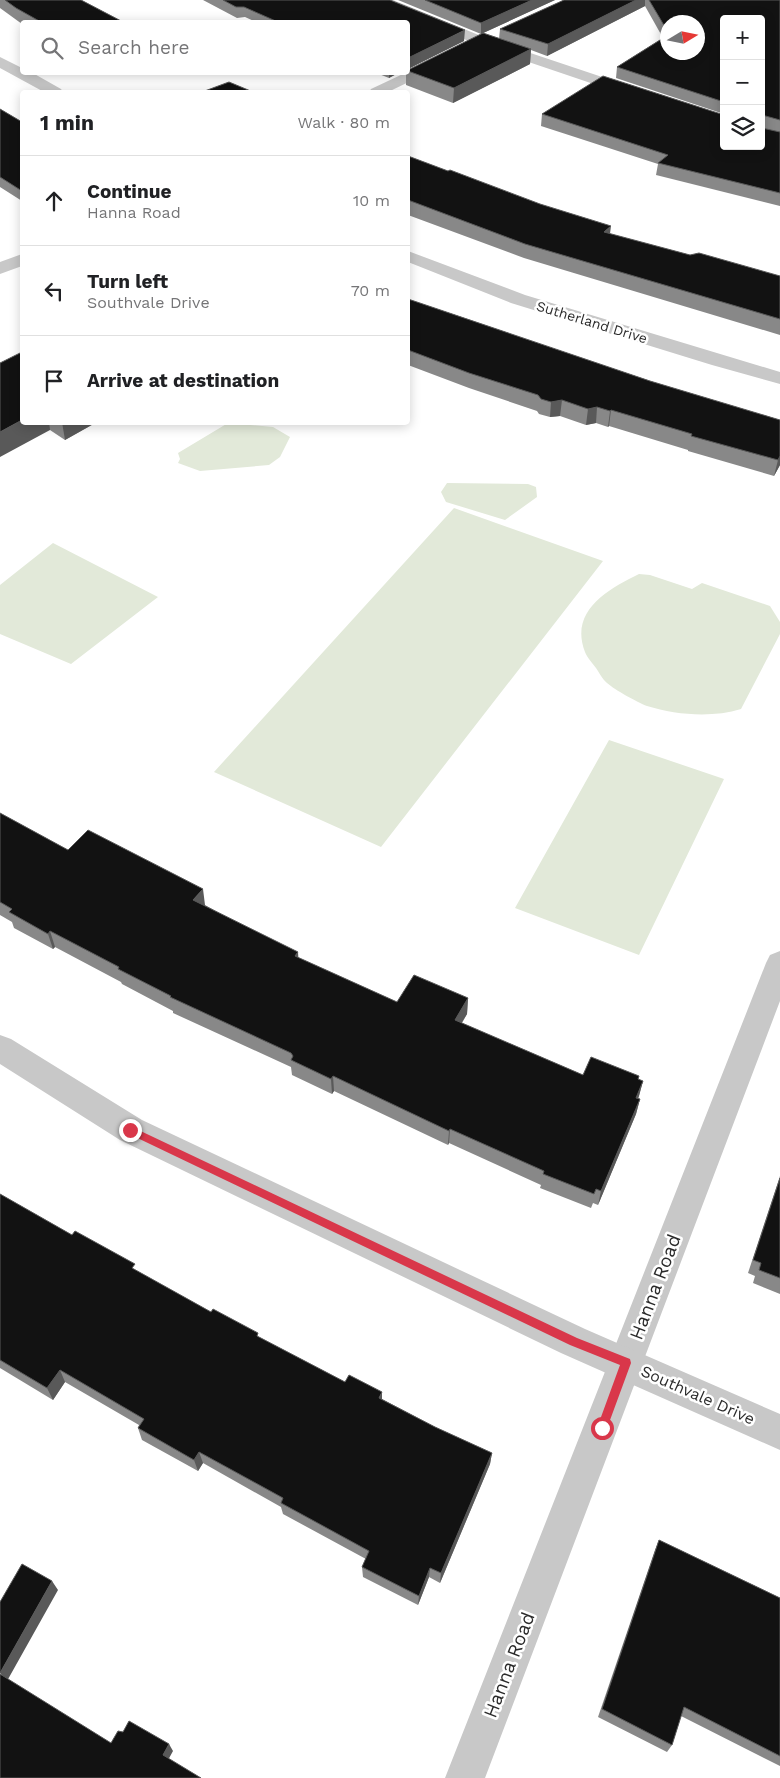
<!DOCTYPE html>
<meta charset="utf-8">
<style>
:root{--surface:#fff;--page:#f2f2f2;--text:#202124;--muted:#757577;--line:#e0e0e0}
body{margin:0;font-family:"Work Sans",sans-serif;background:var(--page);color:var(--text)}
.controls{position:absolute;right:15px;top:15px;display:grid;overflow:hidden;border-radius:5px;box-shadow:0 2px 12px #0003}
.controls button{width:45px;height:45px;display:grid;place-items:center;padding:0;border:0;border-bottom:1px solid var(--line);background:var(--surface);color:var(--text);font:25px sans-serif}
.compass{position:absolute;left:660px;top:15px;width:45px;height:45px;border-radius:50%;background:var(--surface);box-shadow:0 2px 12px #0003;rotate:80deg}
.stop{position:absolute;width:15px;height:15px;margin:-11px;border:4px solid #d9374a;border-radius:50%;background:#fff}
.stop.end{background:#d9374a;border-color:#fff;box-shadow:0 1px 5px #0008}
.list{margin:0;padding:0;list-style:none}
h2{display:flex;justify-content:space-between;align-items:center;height:65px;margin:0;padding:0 20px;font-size:21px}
h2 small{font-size:16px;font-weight:400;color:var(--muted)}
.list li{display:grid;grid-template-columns:32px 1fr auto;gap:15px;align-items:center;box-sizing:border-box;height:90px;padding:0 20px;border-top:1px solid var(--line)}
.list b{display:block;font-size:19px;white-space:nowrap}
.list p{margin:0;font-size:16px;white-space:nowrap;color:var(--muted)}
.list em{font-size:16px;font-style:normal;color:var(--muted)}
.icon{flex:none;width:28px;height:28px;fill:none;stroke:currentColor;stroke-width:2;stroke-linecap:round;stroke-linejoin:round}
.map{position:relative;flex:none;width:780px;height:1778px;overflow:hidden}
.search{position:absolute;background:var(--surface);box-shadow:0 2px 12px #0003;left:20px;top:20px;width:390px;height:55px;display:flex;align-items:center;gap:12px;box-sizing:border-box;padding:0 18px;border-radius:5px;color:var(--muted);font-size:19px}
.panel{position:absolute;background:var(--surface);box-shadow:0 2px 12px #0003;left:20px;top:90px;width:390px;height:335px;border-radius:5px}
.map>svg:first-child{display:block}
.green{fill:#e2e9d9}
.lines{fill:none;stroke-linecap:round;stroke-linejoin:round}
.minor{fill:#c8c8c8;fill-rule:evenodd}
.tertiary{fill:#c8c8c8;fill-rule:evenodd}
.wall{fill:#888;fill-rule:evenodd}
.shaded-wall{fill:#595959}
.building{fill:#121212;stroke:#595959}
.route{fill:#d9374a}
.labels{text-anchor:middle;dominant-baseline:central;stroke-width:5;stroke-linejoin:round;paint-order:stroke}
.far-street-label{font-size:14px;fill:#2b2b2b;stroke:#fff}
.street-label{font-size:16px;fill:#2b2b2b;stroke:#fff}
.near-street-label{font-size:19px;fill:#2b2b2b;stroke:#fff}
</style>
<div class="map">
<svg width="780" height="1778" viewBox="0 0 780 1778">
<rect width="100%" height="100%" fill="#fff"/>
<path class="green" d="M228 423 273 427 290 437 280 457 269 465 200 471 178 463 180 459 178 453Z
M447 483 528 484 536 487 537 497 505 520 446 502 441 492Z
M454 508 603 561 381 847 214 772Z
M53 543 158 597 71 664 0 634V585Z
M639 574 650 575 692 589 702 583 770 606 780 622V634L741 709C712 718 676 715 647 706 637 702 615 690 607 683 602 679 599 672 596 668 592 663 587 657 585 652 569 611 608 589 639 574Z
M609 740 724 779 639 955 515 908Z"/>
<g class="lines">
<path class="minor" d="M373 0H393L486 38 638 89 640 92 638 95H626L476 44 375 3Z
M0 57 22 68V72H31L61 89 63 92H44L0 68Z
M439 57 444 59 447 62 444 65 388 92H369L371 89Z
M408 251 525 295 780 372V384L712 365 511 303 408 262Z
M22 254V266L0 274V262Z
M780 951V1001L485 1778H445L766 963 770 955Z"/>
<path class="tertiary" d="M0 1035 11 1039 142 1120 585 1329 780 1414V1450L561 1353 120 1140 0 1064Z"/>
</g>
<path class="wall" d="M0 0H81L123 22H22V24L0 8Z
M203 0H390L464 41 408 69V22H256L245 17 237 18Z
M398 0H555L481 34Z
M564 0H780V206L656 175 658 164 541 126 542 114 761 146 724 19V114L616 78 617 67 663 38 645 6 547 56 531 50 530 64 453 103 406 85V72H408V70L499 39 500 29ZM668 22 698 52H668Z
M374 72H400L389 78Z
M0 109 22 122V201L0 187Z
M408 156 610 234 690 255 780 276V335L524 258 408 215Z
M408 299 650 381 780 420V465L774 476 688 451V450L609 426 608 427 596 423 586 425 560 416 550 417 539 414 537 411 469 388 408 365Z
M22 422H97L65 440 50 430Z
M0 813 68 850 205 905 299 958 397 1002 468 998 467 1014 462 1023 583 1075 639 1076 638 1080 643 1081 638 1099H640L636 1114 598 1205 593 1203 591 1208 540 1188 541 1185 449 1143 448 1145 334 1091 332 1094 292 1075 291 1067 173 1013V1011L122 984 121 982 55 947 53 949 14 928 12 922 0 915Z
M780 1176V1294L753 1283 755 1276 748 1273Z
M0 1194 72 1235 211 1312 345 1382 382 1399 435 1427 492 1453 490 1464 440 1583 429 1577 418 1605 363 1577 362 1567 366 1559 283 1514 281 1507 203 1463 198 1471 142 1440 138 1428 139 1425 65 1382 53 1400 0 1368Z
M659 1540 780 1598V1766L681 1716 672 1745 667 1752 598 1717 655 1550Z"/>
<path class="shaded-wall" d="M532 0H555L481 34V23Z
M636 0H645V6L547 56 548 44Z
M465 30 464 41 408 69V58Z
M531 49 530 64 453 103 454 88Z
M389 72H400L389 78Z
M611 226 609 241 604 232Z
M562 400 560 416 550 417 551 402Z
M597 407 596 423 586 425 588 409Z
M611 410 609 426 608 427 610 411Z
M22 420V422H49L50 430 0 457V432Z
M62 422H97L65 440Z
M780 456V465L774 476 778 460Z
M203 889 205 905 196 915 193 900Z
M50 931 55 947 53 949 48 934Z
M298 952 299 967 295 956Z
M468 998 467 1014 454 1035 455 1020Z
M333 1076 334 1091 332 1094 331 1079Z
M643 1081 639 1096 632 1113 636 1098Z
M640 1099 636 1114 598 1205 601 1191Z
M450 1129 449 1143 448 1145 449 1131Z
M60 1370 65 1382 53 1400 47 1388Z
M382 1392V1403L379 1398Z
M199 1452 203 1463 198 1471 194 1460Z
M492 1453 490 1464 440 1583 441 1573Z
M430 1568 429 1577 418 1605 419 1596Z
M52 1581 58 1590 7 1681 0 1673Z
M169 1744 173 1751 167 1762 163 1755Z"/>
<path class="building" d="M5 0H81L123 22H41L16 8Z
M223 0H390L465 30 408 58V22H278L244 7H236Z
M425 0H532L481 23Z
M564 0H636L548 44 500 29Z
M649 0H780V120L762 115V128L780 132V193L658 163 668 155 542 114 603 76 724 115V146H761V19H724V102L617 67 668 35V52H698V22H668V32Z
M483 33 531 49 454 88 408 71V70Z
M229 82 253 92H202Z
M0 109 22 122V191L0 177Z
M408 156 448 171 450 170 540 204 611 226 604 232 690 255 699 253 780 276V319L525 244 408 200Z
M408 299 650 381 780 420V456L778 460 691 436 692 434 611 410 610 411 597 407 588 409 562 400 551 402 541 399 538 395 469 373 408 350Z
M22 352V420L0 432V363Z
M0 813 68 850 88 830 203 889 193 900 298 952 295 956 397 1002 414 975 468 998 455 1020 583 1075 591 1057 639 1076 638 1079 643 1081 636 1098 640 1099 601 1191 596 1189 594 1194 543 1174 544 1171 450 1129 449 1131 333 1076 331 1079 291 1060 293 1056 291 1053 170 997 171 996 118 969 119 967 50 931 48 934 9 912 12 909 0 902Z
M780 1178V1278L759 1270 761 1263 753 1260Z
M0 1194 72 1235 75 1231 135 1264 132 1268 211 1312 213 1309 258 1333 257 1336 345 1382 349 1375 382 1392 379 1398 435 1427 492 1453 441 1573 430 1568 419 1596 362 1567 369 1551 281 1503 283 1498 199 1452 194 1460 138 1428 144 1419 60 1370 47 1388 0 1360Z
M659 1540 780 1598V1756L684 1707 672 1745 602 1709Z
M22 1564 52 1581 0 1673V1602Z
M0 1674 111 1743 118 1731 123 1732 129 1721 169 1744 163 1755 201 1778H0Z"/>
<path class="route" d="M130 1126 577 1338 630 1359 631 1363 606 1431 602 1433 598 1431 597 1428 620 1365 570 1345 127 1133V1127Z"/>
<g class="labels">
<g class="far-street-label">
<text transform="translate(592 322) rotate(17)">Sutherland Drive</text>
</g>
<g class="street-label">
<text transform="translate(698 1395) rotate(24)">Southvale Drive</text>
</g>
<g class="near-street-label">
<text transform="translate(655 1287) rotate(-69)">Hanna Road</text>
<text transform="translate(509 1665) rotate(-69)">Hanna Road</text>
</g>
</g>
</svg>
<div class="controls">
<button>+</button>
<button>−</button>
<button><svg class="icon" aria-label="layers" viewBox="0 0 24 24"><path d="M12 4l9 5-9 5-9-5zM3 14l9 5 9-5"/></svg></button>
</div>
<svg class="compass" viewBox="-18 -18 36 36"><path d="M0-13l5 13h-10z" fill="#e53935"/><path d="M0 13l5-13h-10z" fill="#757577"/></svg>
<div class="stop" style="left:602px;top:1428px"></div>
<div class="stop end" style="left:130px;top:1130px"></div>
<div class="search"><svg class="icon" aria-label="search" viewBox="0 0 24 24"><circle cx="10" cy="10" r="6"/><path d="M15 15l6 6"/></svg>Search here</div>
<section class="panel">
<h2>1 min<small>Walk · 80 m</small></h2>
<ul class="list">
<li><svg class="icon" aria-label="ahead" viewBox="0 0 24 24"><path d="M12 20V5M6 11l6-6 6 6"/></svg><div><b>Continue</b><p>Hanna Road</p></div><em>10 m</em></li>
<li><svg class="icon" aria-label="left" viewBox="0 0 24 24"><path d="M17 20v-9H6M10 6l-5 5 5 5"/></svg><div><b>Turn left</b><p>Southvale Drive</p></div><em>70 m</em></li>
<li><svg class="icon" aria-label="arrive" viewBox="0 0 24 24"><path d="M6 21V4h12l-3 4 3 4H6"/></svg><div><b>Arrive at destination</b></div></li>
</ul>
</section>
</div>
